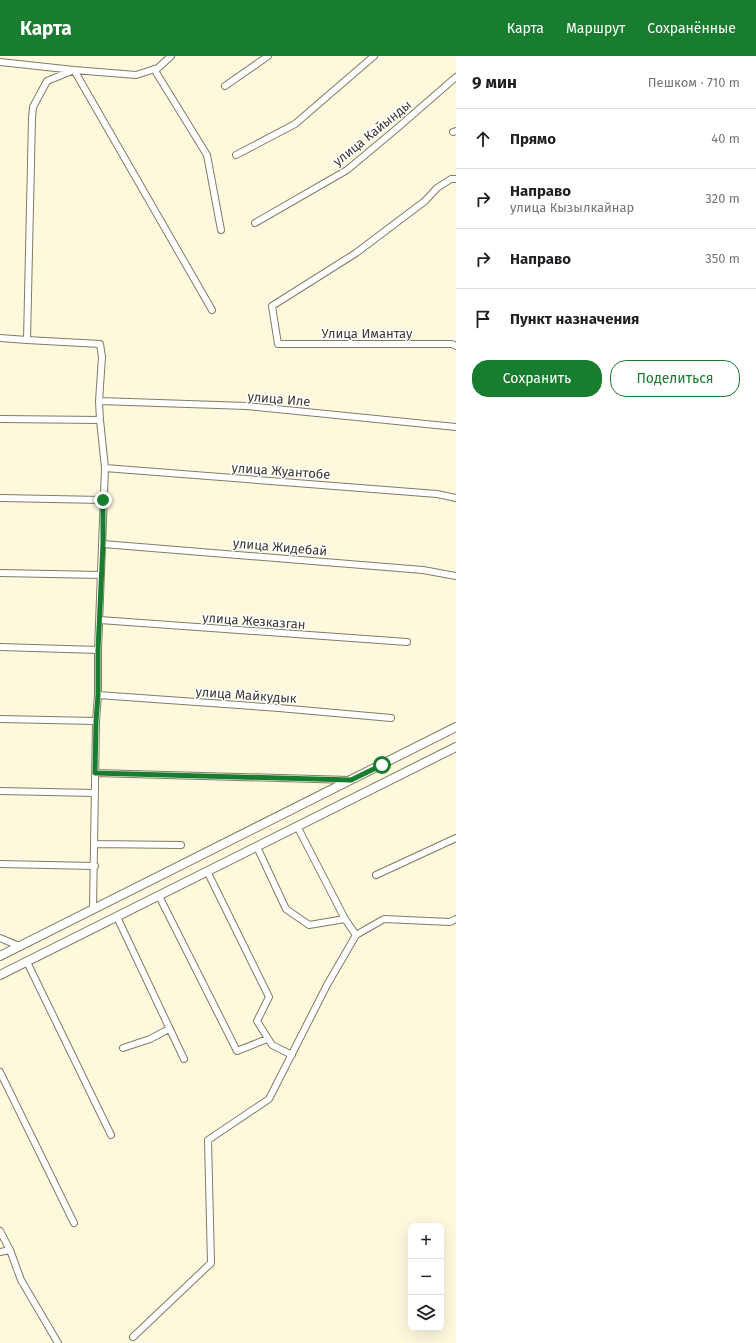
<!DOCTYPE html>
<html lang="ru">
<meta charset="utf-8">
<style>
:root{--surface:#fff;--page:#f2f2f2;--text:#202124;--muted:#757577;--line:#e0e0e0;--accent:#187d2f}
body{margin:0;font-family:"Fira Sans",sans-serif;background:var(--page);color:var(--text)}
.controls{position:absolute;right:12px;bottom:12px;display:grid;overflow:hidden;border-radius:8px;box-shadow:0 4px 16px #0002}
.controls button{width:36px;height:36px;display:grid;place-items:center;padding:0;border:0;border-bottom:1px solid var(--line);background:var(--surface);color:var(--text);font:20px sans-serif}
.stop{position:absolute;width:12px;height:12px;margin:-9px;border:3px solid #187d2f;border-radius:50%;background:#fff}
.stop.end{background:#187d2f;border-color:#fff;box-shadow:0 1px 4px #0008}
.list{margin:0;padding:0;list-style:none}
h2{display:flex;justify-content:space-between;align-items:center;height:52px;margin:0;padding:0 16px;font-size:17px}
h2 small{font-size:13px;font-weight:400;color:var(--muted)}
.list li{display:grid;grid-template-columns:26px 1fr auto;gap:12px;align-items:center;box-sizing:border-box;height:60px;padding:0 16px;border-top:1px solid var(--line)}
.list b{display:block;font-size:15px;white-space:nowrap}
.list p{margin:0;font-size:13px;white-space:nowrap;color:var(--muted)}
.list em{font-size:13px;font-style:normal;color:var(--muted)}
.actions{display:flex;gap:8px;padding:12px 16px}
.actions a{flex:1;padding:9px 0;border:1px solid var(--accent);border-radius:16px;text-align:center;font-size:14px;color:var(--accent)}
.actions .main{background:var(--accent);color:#fff}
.icon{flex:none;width:22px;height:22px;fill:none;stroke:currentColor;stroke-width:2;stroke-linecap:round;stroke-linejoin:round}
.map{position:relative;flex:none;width:456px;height:1287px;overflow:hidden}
header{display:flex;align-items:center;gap:24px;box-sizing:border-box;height:56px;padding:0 20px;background:var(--accent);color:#fff}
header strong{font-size:19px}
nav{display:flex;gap:22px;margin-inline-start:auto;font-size:14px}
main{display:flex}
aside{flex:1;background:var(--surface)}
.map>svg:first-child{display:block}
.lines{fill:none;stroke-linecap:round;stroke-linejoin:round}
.minor-casing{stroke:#817c64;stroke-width:8}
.major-casing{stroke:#817c64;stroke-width:10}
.minor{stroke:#fff;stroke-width:6}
.major{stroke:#fff;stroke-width:8}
.route{stroke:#187d2f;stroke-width:5}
.labels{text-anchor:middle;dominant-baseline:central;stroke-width:3;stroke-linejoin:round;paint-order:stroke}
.street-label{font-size:13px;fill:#3d3a30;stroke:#fff}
</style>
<header>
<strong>Карта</strong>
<nav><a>Карта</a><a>Маршрут</a><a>Сохранённые</a></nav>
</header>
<main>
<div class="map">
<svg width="456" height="1287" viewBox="0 0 456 1287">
<rect width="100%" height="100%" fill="#fef8dd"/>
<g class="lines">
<g class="minor-casing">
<path id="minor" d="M0 6 74 14 136 19 158 12 171 0
M154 13 207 99 221 174
M225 30 268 0
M453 76 456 75
M236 99 295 68 374 0
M456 123H451L437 132 425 145 356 197 272 250 278 288H452L456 290
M255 167 347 114 395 74 456 21
M0 282 27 284
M99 345 247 350 456 371
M0 363 100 364
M105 412 437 438 456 442
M0 442 103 444
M103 488 423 514 456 520
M0 517 101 519
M100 564 407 586
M0 591 98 594
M98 639 279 652 391 662
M0 663 96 665
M95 717 350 724
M0 735 95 737
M297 770 345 863 356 879
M95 788 181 789
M257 791 286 853 309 869 345 863
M0 808 95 810
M207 815 269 941 257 965 272 989 292 999
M376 819 456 782
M159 840 237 995 267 983
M93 853 96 665 98 639V594L105 412 100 364 99 345 102 301 100 288 27 284 32 62 33 51 47 25 74 14 212 254
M117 861 184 1003
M0 882 19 890
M27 906 111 1079
M123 992 150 983 169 973
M0 1016 74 1167
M0 1175 10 1194 21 1224 58 1287
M0 1196 10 1194
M133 1281 211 1207 208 1084 269 1043 327 929 356 879 384 863 450 866 456 863"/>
</g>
<g class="major-casing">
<path id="major" d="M0 900 456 671
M0 919 456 691"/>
</g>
<use href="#minor" class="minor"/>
<use href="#major" class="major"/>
</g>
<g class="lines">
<path class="route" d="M103 444V488L98 594V639L96 665 95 717 351 724 382 709"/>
</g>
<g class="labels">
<g class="street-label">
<text transform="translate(372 77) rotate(-39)">улица Кайынды</text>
<text x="367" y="277">Улица Имантау</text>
<text transform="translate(279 343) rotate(5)">улица Иле</text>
<text transform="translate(281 415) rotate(4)">улица Жуантобе</text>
<text transform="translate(280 491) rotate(5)">улица Жидебай</text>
<text transform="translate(254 565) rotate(4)">улица Жезказган</text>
<text transform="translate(246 639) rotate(4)">улица Майкудык</text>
</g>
</g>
</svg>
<div class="controls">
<button>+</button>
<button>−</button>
<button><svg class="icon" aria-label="layers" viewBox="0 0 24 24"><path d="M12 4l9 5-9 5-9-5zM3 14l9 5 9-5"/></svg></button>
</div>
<div class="stop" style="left:382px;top:709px"></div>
<div class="stop end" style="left:103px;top:444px"></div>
</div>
<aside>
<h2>9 мин<small>Пешком · 710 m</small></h2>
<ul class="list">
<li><svg class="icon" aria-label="ahead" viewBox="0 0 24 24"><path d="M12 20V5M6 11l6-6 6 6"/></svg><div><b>Прямо</b></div><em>40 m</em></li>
<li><svg class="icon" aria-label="right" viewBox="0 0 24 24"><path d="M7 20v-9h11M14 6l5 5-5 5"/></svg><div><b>Направо</b><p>улица Кызылкайнар</p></div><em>320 m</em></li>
<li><svg class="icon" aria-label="right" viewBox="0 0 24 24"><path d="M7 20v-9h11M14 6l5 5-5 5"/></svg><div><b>Направо</b></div><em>350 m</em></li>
<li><svg class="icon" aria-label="arrive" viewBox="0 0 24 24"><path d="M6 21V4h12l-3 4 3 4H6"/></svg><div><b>Пункт назначения</b></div></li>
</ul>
<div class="actions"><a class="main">Сохранить</a><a>Поделиться</a></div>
</aside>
</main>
